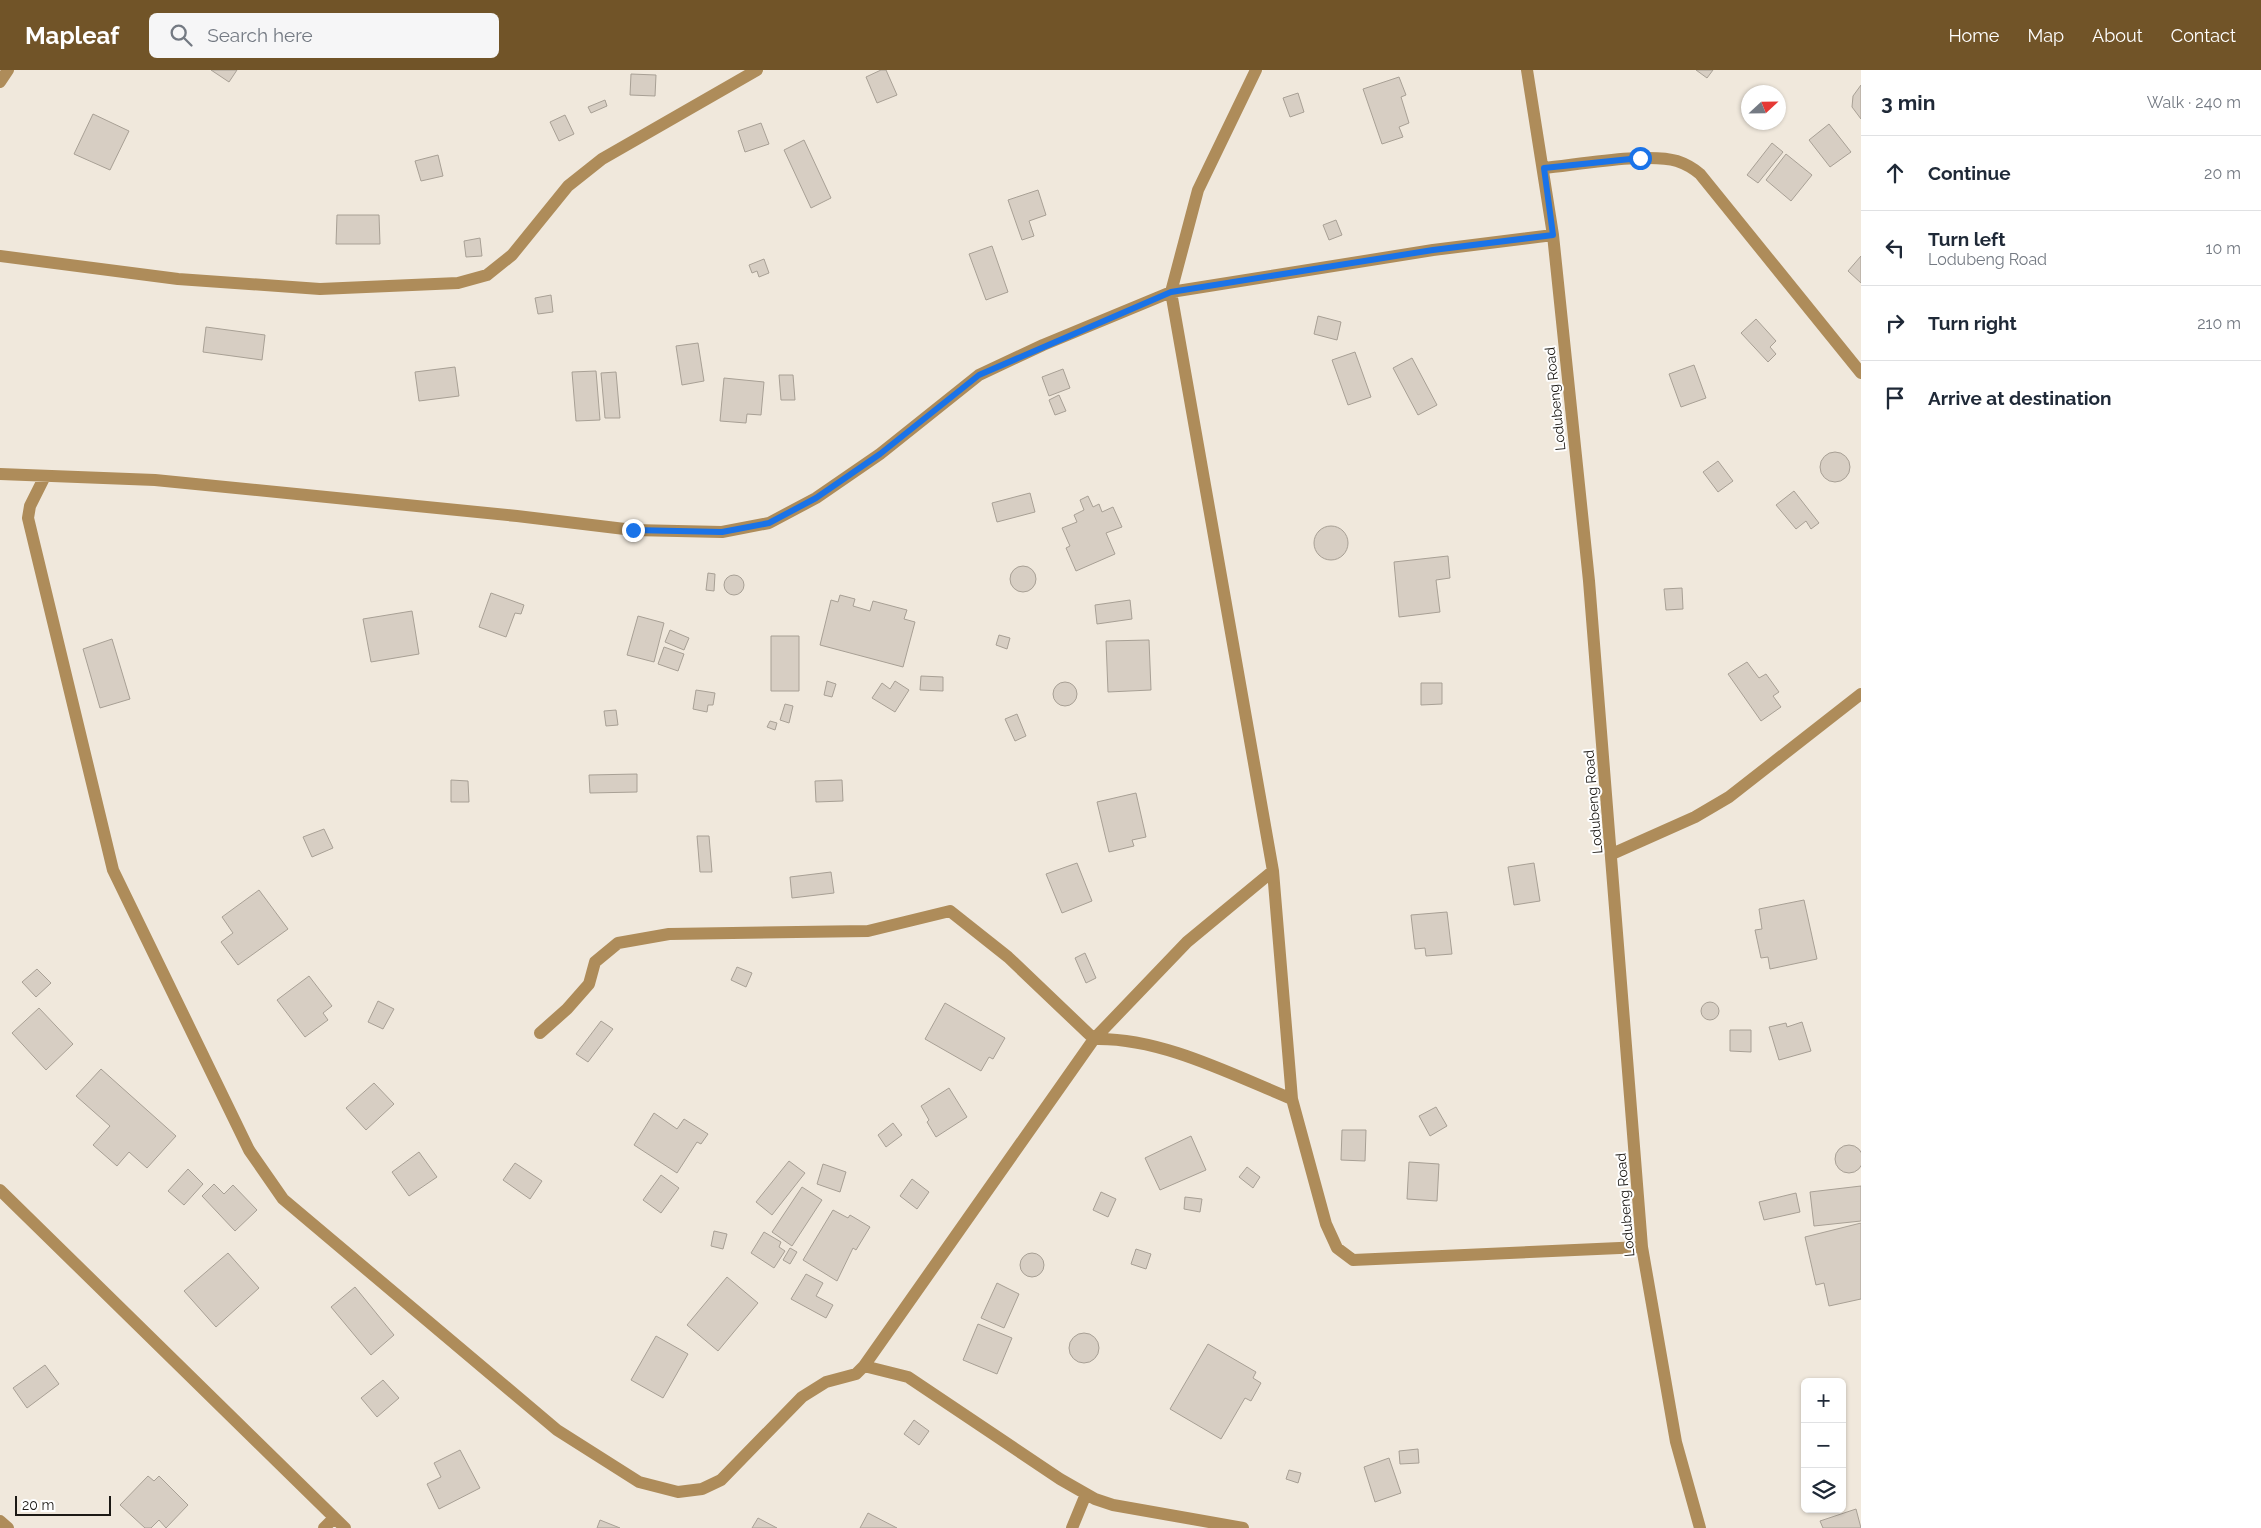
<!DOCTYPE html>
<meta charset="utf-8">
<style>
:root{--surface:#fff;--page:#f6f6f7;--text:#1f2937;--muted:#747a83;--line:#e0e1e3;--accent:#715428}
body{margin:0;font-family:Raleway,sans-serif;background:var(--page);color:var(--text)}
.controls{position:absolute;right:15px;bottom:15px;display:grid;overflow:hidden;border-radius:8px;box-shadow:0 1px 4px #0004}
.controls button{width:45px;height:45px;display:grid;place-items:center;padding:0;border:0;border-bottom:1px solid var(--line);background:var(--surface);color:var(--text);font:25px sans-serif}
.compass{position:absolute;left:1741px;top:15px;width:45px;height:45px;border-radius:50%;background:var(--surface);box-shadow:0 1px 4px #0004;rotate:68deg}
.scale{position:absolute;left:15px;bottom:12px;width:96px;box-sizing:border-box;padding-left:5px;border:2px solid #1c1915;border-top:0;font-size:14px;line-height:18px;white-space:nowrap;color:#1c1915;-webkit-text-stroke:4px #fff;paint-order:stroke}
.stop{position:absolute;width:15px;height:15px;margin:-11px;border:4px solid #1a73e8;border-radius:50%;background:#fff}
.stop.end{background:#1a73e8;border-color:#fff;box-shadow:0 1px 5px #0008}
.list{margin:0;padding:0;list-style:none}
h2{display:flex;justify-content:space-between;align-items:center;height:65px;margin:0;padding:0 20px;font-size:21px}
h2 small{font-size:16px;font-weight:400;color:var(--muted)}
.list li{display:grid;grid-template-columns:32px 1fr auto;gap:15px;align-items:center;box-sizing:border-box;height:75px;padding:0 20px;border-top:1px solid var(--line)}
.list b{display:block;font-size:19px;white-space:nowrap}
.list p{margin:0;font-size:16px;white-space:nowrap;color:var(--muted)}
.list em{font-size:16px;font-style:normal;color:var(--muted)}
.icon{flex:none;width:28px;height:28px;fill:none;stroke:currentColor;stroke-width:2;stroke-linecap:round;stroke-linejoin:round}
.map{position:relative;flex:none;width:1861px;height:1458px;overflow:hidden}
header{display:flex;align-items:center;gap:30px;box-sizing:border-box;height:70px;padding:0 25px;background:var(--accent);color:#fff}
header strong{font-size:24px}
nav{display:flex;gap:28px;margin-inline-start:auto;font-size:18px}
.search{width:350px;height:45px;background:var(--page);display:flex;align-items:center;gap:12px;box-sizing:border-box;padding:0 18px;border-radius:8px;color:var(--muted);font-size:19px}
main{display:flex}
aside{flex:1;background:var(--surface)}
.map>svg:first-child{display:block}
.building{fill:#d7cec3;stroke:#a8a095}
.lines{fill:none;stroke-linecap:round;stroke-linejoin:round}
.street{stroke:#ae8c5a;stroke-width:12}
.route{stroke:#1a73e8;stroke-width:6}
.labels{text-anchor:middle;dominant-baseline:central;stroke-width:4;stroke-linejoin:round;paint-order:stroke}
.street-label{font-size:14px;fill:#1c1915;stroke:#fff}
</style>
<header>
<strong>Mapleaf</strong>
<div class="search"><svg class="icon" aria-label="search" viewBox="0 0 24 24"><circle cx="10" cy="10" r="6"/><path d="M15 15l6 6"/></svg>Search here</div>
<nav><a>Home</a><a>Map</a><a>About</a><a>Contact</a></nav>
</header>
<main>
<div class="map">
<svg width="1861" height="1458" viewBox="0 0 1861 1458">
<rect width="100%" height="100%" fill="#f0e8dc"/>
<path class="building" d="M211 0H237L229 12Z
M881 0H886L897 25 877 33 866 7Z
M1696 0H1713L1707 8Z
M631 4 656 5 655 26 630 25Z
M1399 7 1406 25 1401 27 1409 53 1399 57 1403 67 1382 74 1363 19Z
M1861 15V49L1852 37 1853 26Z
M1298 23 1304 42 1290 47 1283 28Z
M605 30 607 36 591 43 588 37Z
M93 44 129 61 110 100 74 84Z
M565 45 574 64 559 71 550 52Z
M761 53 769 74 745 82 738 61Z
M1829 54 1851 82 1830 97 1809 70Z
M804 70 831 128 811 138 784 80Z
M1772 73 1783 82 1758 113 1747 105Z
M1786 84 1812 105 1791 131 1766 110Z
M438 85 443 106 421 111 415 91Z
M1038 120 1046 145 1029 151 1034 166 1022 170 1008 130Z
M337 145H379L380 174H336Z
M1336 150 1342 165 1329 170 1323 155Z
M480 168 482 186 466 187 464 171Z
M992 176 1008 222 986 230 969 184Z
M1861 186V213L1848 201Z
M764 189 769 203 759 207 757 201 752 203 749 195Z
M551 225 553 242 538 244 535 228Z
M1318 246 1341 252 1337 270 1314 264Z
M1756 249 1776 271 1770 277 1776 284 1768 292 1741 263Z
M206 257 265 265 262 290 203 282Z
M698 273 704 311 682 315 676 276Z
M1355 282 1371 327 1348 335 1332 290Z
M1412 288 1437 335 1418 345 1393 298Z
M1694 295 1706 328 1681 337 1669 304Z
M455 297 459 326 419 331 415 302Z
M1063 299 1070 318 1049 326 1042 307Z
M596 301 600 350 576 351 572 302Z
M616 302 620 348H605L601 303Z
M779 305H793L795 330H781Z
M724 308 764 312 761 345 747 344 746 353 720 351Z
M1059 325 1066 341 1055 345 1049 330Z
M1820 397a15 15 0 1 1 30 0a15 15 0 1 1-30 0Z
M1718 391 1733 411 1718 422 1703 402Z
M1794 421 1819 453 1811 459 1806 451 1796 459 1776 435Z
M1030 423 1035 442 997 452 992 433Z
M1088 426 1093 437 1099 434 1102 442 1113 437 1122 457 1106 463 1115 484 1076 501 1066 478 1070 476 1062 458 1077 452 1074 445 1084 440 1080 430Z
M1314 473a17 17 0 1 1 34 0a17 17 0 1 1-34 0Z
M1448 486 1450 508 1436 510 1440 542 1399 547 1394 492Z
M1010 509a13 13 0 1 1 26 0a13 13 0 1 1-26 0Z
M708 503 715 504 714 521 706 520Z
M724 515a10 10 0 1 1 20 0a10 10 0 1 1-20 0Z
M1682 518 1683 539 1666 540 1664 519Z
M491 523 524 535 521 544 515 543 506 567 479 557Z
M840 525 855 529 853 536 870 541 873 531 907 540 904 549 915 552 903 597 820 575 831 530 838 532Z
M1130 530 1132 549 1097 554 1095 535Z
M412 541 419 584 371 592 363 549Z
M638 546 664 553 654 592 627 585Z
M670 560 689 568 684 580 665 572Z
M999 565 1010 568 1007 579 996 575Z
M771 566H799V621H771Z
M112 569 130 629 100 638 83 579Z
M1149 570 1151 620 1108 622 1106 571Z
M664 577 684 584 678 601 658 594Z
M1747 592 1759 608 1766 604 1779 622 1773 626 1781 637 1761 651 1728 604Z
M921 606 943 607V621L920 620Z
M827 611 836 614 832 627 824 625Z
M895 611 909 620 895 642 872 628 882 613 890 619Z
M1053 624a12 12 0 1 1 24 0a12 12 0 1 1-24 0Z
M1421 613H1442V634L1421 635Z
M696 620 715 623 713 635H708L707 642 693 639Z
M785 634 793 636 789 653 780 650Z
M616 640 618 655 606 656 604 641Z
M1017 644 1026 666 1015 671 1005 649Z
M770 651 777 653 775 660 767 657Z
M637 704V722L590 723 589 705Z
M451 710 468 711 469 732H451Z
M842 710 843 731 816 732 815 711Z
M1136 723 1146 767 1132 770 1134 776 1109 782 1097 732Z
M324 759 333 778 312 787 303 767Z
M697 766H709L712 802H700Z
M1077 793 1092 831 1062 843 1046 804Z
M1534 793 1540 831 1514 835 1508 797Z
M831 802 834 823 792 828 790 807Z
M259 820 288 859 238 895 221 872 233 863 222 847Z
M1804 830 1817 889 1770 899 1768 887 1761 888 1755 860 1762 859 1759 839Z
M1447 842 1452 884 1426 886 1425 878 1415 879 1411 845Z
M1085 883 1096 908 1086 913 1075 888Z
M737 897 752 903 746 917 731 910Z
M37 899 51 913 36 927 22 912Z
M309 906 332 936 323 943 328 950 305 967 277 930Z
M378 931 394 939 383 959 368 952Z
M1701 941a9 9 0 1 1 18 0a9 9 0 1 1-18 0Z
M945 933 1005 968 993 989 989 987 981 1001 925 969Z
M39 938 73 974 46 1000 12 963Z
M601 951 613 959 588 992 576 984Z
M1802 952 1811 981 1779 990 1769 957 1786 953 1787 957Z
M1730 960H1751V982L1730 981Z
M101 999 176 1066 147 1098 129 1082 117 1096 93 1075 110 1056 76 1026Z
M374 1013 394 1034 366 1060 346 1038Z
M949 1018 967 1047 936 1067 927 1052 929 1050 921 1036Z
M1436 1037 1447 1056 1430 1066 1419 1046Z
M654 1043 677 1059 684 1049 708 1064 701 1074 697 1072 677 1103 634 1075Z
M893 1053 902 1065 886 1077 878 1065Z
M1342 1060H1366L1365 1091 1341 1090Z
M1191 1066 1206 1100 1160 1120 1145 1088Z
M1835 1089a14 14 0 1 1 28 0a14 14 0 1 1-28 0Z
M419 1082 437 1107 409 1126 392 1102Z
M789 1091 805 1103 772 1145 756 1132Z
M1409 1092 1439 1094 1437 1131 1407 1129Z
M515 1093 542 1111 530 1129 503 1110Z
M823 1094 846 1102 840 1122 817 1114Z
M1247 1097 1260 1107 1253 1118 1239 1107Z
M188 1099 203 1114 184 1135 168 1121Z
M661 1105 679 1118 661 1143 643 1130Z
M912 1109 929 1122 917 1139 900 1126Z
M214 1114 224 1124 233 1115 257 1140 235 1161 202 1126Z
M1861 1116V1151L1814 1156 1810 1122Z
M802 1117 822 1130 792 1176 772 1162Z
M1101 1122 1116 1129 1108 1147 1093 1140Z
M1796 1123 1800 1142 1764 1150 1759 1132Z
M1185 1127 1202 1129 1200 1142 1184 1139Z
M833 1140 848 1148 850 1145 870 1157 856 1180 853 1178 837 1211 803 1190Z
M1861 1153V1229L1829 1236 1824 1213 1816 1215 1805 1167Z
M714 1161 727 1164 723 1179 711 1176Z
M764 1162 781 1172 779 1177 785 1181 774 1198 751 1183Z
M790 1178 797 1182 790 1194 783 1190Z
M1136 1179 1151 1184 1146 1199 1131 1194Z
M228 1183 259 1218 216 1257 184 1221Z
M1020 1195a12 12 0 1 1 24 0a12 12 0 1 1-24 0Z
M806 1204 823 1213 816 1226 833 1235 826 1248 791 1229Z
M727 1207 758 1233 718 1281 687 1255Z
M997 1213 1019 1224 1004 1258 981 1248Z
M355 1217 394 1265 371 1285 331 1237Z
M978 1254 1012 1268 997 1304 963 1290Z
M1069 1278a15 15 0 1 1 30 0a15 15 0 1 1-30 0Z
M656 1266 688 1284 663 1328 631 1310Z
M1208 1274 1256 1302 1253 1308 1261 1313 1251 1331 1245 1328 1221 1369 1170 1339Z
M45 1295 59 1314 27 1338 13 1318Z
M383 1310 399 1328 377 1347 361 1328Z
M914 1350 929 1361 919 1375 904 1364Z
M1418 1379 1419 1393 1400 1394 1399 1381Z
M460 1380 480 1418 439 1439 427 1414 441 1407 434 1393Z
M1389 1388 1401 1423 1375 1432 1364 1397Z
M1289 1400 1301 1403 1298 1413 1286 1409Z
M148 1406 154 1411 159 1406 188 1435 166 1458 159 1450 151 1458H145L120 1435Z
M1856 1439 1861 1458H1823L1820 1451Z
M868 1443 897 1458H860Z
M758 1448 777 1458H752Z
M600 1450 620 1458H597Z"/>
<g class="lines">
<path class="street" d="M1256 0 1198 120 1171 222 1273 801 1292 1029 1326 1154 1337 1178 1353 1190 1642 1177
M1527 0 1553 165 1589 511 1642 1177 1676 1372 1700 1458
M0 12 8 0
M1544 98C1576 95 1648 82 1677 91 1686 94 1693 98 1700 104L1861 303
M0 186 178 209 320 219 458 213 487 205 512 185 568 116 602 89 757 0
M0 404 155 410 517 446 633 460 722 462 769 453 816 428 880 384 979 305 1043 275 1171 222 1433 180 1553 165
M45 406 30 436 28 448 113 800 249 1080 283 1129 557 1360 639 1412 678 1422 702 1419 721 1410 802 1327 826 1312 856 1304 864 1296 908 1307 1060 1409 1095 1429 1113 1435 1243 1458
M1612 784 1695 747 1729 727 1861 624
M540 963 567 939 589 914 595 892 618 873 669 864 868 861 950 841 1008 887 1094 969C1160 967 1231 1004 1292 1029
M0 1120 345 1458
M864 1296 1094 969 1187 872 1273 801
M0 1451 8 1458
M324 1458 334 1448
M1072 1458 1086 1424"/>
</g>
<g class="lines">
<path class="route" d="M633 460 722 462 769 453 816 428 880 384 979 305 1171 222 1433 180 1553 165 1544 98 1640 88"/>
</g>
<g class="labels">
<g class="street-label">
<text transform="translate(1555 329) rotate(-96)">Lodubeng Road</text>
<text transform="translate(1593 732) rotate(-95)">Lodubeng Road</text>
<text transform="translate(1625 1135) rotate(-95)">Lodubeng Road</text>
</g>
</g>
</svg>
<div class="controls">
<button>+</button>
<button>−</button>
<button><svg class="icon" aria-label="layers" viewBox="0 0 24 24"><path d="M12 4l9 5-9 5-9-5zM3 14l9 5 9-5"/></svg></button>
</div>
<svg class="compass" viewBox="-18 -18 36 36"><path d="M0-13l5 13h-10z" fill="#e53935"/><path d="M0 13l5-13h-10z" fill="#747a83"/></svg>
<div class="scale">20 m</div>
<div class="stop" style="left:1640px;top:88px"></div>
<div class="stop end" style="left:633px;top:460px"></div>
</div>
<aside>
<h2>3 min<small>Walk · 240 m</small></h2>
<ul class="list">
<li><svg class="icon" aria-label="ahead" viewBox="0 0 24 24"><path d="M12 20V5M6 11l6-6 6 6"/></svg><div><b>Continue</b></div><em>20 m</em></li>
<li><svg class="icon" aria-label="left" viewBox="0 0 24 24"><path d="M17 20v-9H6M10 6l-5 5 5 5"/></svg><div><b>Turn left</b><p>Lodubeng Road</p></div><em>10 m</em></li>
<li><svg class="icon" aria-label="right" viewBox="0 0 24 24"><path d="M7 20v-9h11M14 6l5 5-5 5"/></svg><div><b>Turn right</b></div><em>210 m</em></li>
<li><svg class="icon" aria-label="arrive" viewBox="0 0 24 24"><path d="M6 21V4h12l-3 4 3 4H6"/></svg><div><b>Arrive at destination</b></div></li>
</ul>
</aside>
</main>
